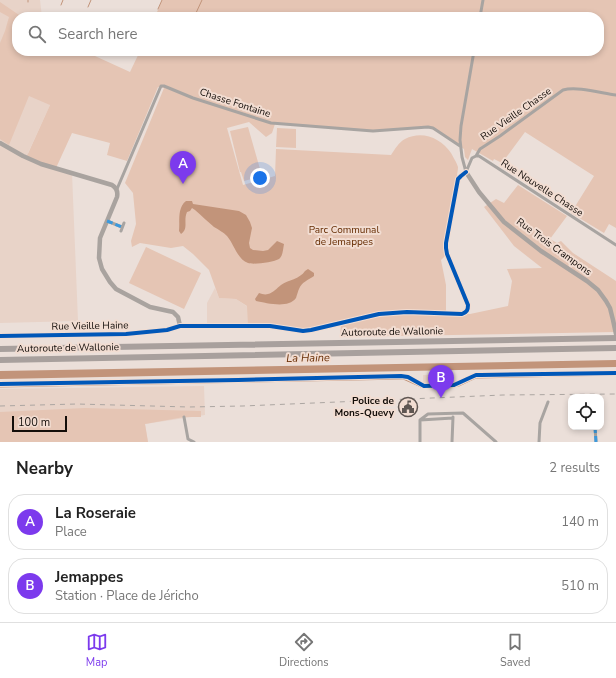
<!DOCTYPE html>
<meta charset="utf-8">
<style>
:root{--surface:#fff;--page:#f6f6f6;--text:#222;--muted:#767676;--line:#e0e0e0;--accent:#7c3aed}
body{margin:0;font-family:"Nunito Sans",sans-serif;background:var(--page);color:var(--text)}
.controls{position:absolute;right:12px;bottom:12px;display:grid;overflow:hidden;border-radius:8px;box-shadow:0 2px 6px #0003}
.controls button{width:36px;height:36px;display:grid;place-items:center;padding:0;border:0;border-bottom:1px solid var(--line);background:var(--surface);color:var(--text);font:20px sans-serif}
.scale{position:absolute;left:12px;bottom:10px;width:55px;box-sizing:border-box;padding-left:4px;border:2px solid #130d09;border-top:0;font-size:11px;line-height:14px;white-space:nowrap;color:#130d09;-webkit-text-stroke:3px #f2ddd2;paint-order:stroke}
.you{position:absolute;left:260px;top:178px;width:14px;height:14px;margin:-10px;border:3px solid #fff;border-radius:50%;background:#1a73e8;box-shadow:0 0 0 6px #1a73e833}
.badge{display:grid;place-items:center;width:26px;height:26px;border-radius:50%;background:var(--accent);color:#fff;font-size:13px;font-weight:700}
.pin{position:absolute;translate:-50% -33px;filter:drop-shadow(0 1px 2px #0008)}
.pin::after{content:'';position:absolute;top:21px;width:14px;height:12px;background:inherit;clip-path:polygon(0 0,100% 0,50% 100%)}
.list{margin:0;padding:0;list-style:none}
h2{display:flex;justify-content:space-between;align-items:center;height:52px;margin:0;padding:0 16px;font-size:17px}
h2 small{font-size:13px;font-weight:400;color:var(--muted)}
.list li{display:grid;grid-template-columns:26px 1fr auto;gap:12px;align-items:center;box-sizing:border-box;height:56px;margin:0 8px 8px;padding:0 8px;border:1px solid var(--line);border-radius:16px}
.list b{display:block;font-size:15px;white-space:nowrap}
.list p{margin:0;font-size:13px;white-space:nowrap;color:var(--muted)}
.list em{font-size:13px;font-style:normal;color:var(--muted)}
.icon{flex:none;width:22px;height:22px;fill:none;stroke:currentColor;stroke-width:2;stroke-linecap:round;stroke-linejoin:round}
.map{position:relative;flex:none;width:616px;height:442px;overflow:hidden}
.search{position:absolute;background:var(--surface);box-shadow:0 2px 6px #0003;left:12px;right:12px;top:12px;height:44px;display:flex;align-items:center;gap:10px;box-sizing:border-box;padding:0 14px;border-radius:16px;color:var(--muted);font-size:15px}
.sheet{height:180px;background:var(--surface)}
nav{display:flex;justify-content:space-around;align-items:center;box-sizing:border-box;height:56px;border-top:1px solid var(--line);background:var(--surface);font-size:11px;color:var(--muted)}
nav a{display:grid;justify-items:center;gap:2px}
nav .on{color:var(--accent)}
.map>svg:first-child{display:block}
.built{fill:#e8d3c8}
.green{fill:#e5c5b4}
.water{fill:#c2947a}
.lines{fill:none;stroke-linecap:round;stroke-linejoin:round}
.stream{stroke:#c2947a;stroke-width:1}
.street{stroke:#a8a4a1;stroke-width:3}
.secondary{stroke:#a9a39f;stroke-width:4.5}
.highway{stroke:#a8a09d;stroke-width:6}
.rail{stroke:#aca6a2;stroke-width:1;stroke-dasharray:5 5;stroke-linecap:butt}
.quiet{stroke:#3b99dd;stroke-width:3;stroke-dasharray:6 3;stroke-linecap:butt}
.cycleway-casing{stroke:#f2ddd2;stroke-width:6}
.cycleway{stroke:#0057b8;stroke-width:4}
.labels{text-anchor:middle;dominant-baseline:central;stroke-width:4;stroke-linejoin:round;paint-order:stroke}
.street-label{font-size:10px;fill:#130d09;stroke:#f2ddd2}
.park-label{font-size:10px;fill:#642b01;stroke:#f2ddd2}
.poi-label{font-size:10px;font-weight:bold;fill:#130d09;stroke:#f2ddd2;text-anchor:end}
.water-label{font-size:11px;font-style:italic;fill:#682e05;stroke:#f2ddd2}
</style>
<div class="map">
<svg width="616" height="442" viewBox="0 0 616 442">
<rect width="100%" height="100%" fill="#ebdfd9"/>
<path class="built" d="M0 0H40L42 17H17V51L50 105 28 153 56 168 72 173 78 321 0 323Z
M215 288 219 298 236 299 248 307V324L207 323V303Z
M423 375H451V384H423Z
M204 386 205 415 145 424 148 442H0V389Z"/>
<path class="green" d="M162 0H616V228L609 224 604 233 571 213 594 176 525 132 502 163 494 159 493 161 472 149 468 160 465 157 464 149 438 132 428 127 385 131 275 124 272 133 266 137 249 122 227 128 243 185 275 176 276 149 391 155C395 149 399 142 405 139 422 130 441 138 451 153 453 157 457 163 458 167 458 172 456 175 458 179L446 243 447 254 441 260 446 285V313L470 314 508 306 512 281 507 269 542 268 514 246 484 207 496 199 504 203 518 185 567 216 550 239 557 243 561 241 573 253 616 281V332L340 337 341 323 379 313 311 330 248 325 247 306 236 299 219 298 209 270 193 254 183 246 171 248 140 243 132 247 131 241 136 224 133 193 125 183 164 88 158 87 127 161 107 155 110 143 72 133 56 168 26 158 50 105 29 96 9 145 0 139V43L5 31 9 17 0 12V2L22 17H17V51H84L130 72 140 51H599V17H155Z
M248 127 262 176 244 181 241 172H240L230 131Z
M277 128 296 129V148L276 147Z
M146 247 201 273 184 309 129 283Z
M85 408 201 411V417H184L145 424 148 442H0V412Z"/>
<path class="water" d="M186 201H192L193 204 239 211 246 215 250 222 252 228 249 243 250 248 253 250 263 251 268 250 277 241 284 244C283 249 283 256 279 259 274 262 254 265 248 263 237 259 234 244 227 236 223 232 219 230 214 227 208 222 202 216 195 210L192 208 190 211 187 212C183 221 189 228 181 234L179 231C180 221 177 208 186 201Z
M308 269 314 273V276C308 280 302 282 299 289 298 291 297 295 296 298 288 309 267 303 256 301L255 299 259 293C262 294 265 295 268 294 273 293 277 288 281 285 288 280 300 279 305 271Z
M616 360V367L0 379V371Z"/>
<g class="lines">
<path class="stream" d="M28 2V0
M61 5 63 0
M88 7 91 0
M158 9 162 0
M196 13 202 0
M0 387 403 379 421 387 459 386 476 378 616 375"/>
<path class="street" d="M480 17 483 0
M476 156 480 149 500 136 563 90C577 86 601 93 616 95
M466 172 472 158 476 156H479L616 245
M466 172 462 157 460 140 461 126 474 51
M117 189 161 86H164L193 98 271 123 373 131 428 127 433 128 460 146
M107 221 122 227
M121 231 124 223
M0 336 126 334 167 330 180 326
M184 417 188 439 194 442
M420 420 453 418
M595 427 596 442
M420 442V420L428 414 463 413 496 442
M452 442 453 417
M539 442 540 423 548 402"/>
<path class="secondary" d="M0 143 23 156 41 164 112 185C117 188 118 192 117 197L100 238 99 258 102 269 110 282 116 289 150 307 173 312 178 317 180 326H270L303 331 311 330 379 314 407 312 462 314C467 312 468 310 468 305L447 254 446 248V243L458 179 461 176 466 172 479 192 504 222 541 251 587 281 598 290 606 301 610 308 613 320 616 334"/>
<path class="highway" d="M0 349 616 338
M0 360 616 348"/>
<path class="rail" d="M0 406 77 404 189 407 243 406 503 395 616 394"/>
<path class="quiet" d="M107 221 122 227
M595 427 596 442"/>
<g class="cycleway-casing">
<path id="cycleway" d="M0 336 126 334 167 330 180 326H270L303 331 311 330 379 314 407 312 462 314C467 312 468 310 468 305L447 254 446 248V243L458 179 461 176 466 172
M0 384 238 380 401 376 408 377 424 386 454 385 476 375H481L616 373"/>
</g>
<use href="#cycleway" class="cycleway"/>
</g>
<defs>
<g id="civic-ring" transform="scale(1)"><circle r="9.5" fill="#f2ddd2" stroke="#5f5652" stroke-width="1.5"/><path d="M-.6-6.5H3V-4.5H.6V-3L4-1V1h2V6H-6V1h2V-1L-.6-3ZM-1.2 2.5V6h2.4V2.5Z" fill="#5f5652"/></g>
</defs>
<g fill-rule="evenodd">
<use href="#civic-ring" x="408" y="407"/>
</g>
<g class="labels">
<g class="street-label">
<text transform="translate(235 103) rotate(18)">Chasse Fontaine</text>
<text transform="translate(516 114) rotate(-35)">Rue Vieille Chasse</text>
<text transform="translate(542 188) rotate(33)">Rue Nouvelle Chasse</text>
<text transform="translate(554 247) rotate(36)">Rue Trois Crampons</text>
<text transform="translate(90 326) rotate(-1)">Rue Vieille Haine</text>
<text transform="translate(392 332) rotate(-1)">Autoroute de Wallonie</text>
<text transform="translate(68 348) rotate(-1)">Autoroute de Wallonie</text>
</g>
<g class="park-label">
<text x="344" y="230">Parc Communal<tspan x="344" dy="12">de Jemappes</tspan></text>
</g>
<g class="poi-label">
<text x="394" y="401">Police de<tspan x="394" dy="12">Mons-Quevy</tspan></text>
</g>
<g class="water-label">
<text transform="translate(308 358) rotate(-1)">La Haine</text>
</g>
</g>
</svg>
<div class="controls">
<button><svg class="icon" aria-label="locate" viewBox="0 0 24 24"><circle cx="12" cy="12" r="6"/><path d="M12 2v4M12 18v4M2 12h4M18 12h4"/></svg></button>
</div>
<div class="scale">100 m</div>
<div class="you"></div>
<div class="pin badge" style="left:183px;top:184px">A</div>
<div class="pin badge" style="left:441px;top:398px">B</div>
<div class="search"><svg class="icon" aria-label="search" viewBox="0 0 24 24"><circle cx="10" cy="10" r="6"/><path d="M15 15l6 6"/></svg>Search here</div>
</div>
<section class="sheet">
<h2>Nearby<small>2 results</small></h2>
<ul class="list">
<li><span class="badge">A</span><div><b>La Roseraie</b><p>Place</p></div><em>140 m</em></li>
<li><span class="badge">B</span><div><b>Jemappes</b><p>Station · Place de Jéricho</p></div><em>510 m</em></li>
</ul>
</section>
<nav>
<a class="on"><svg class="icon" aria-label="map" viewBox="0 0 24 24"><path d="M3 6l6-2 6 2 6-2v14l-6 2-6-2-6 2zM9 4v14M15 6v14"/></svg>Map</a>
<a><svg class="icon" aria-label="directions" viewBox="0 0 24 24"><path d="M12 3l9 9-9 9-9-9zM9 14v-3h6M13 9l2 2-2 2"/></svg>Directions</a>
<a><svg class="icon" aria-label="saved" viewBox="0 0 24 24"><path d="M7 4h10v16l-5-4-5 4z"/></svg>Saved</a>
</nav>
